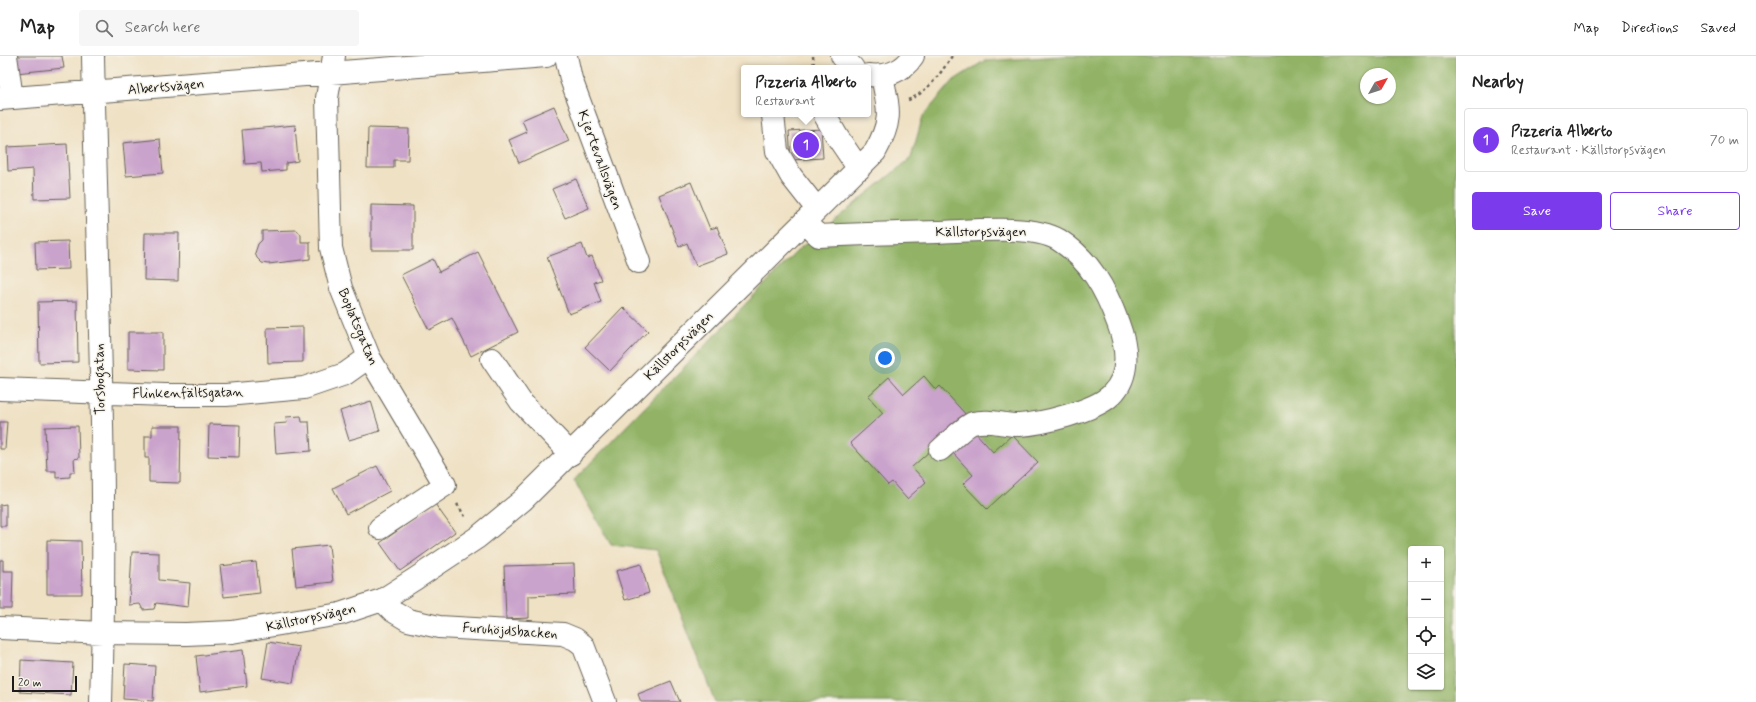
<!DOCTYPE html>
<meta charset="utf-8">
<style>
:root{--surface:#fff;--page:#f6f6f6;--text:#222;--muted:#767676;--line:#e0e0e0;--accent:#7c3aed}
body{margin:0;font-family:Mynerve,sans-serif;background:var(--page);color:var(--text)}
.controls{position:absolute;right:12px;bottom:12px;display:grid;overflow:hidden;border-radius:4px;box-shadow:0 1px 3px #0004}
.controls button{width:36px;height:36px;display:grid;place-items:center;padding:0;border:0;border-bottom:1px solid var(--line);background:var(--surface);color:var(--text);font:20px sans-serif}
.compass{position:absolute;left:1360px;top:12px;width:36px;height:36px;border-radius:50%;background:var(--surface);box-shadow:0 1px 3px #0004;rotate:51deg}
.scale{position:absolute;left:12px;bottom:10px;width:65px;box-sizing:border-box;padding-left:4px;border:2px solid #1c1c1c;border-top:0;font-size:11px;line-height:14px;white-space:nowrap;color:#1c1c1c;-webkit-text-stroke:3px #f7f3e8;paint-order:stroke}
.you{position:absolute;left:885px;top:302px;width:14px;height:14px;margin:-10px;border:3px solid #fff;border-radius:50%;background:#1a73e8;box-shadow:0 0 0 6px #1a73e833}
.badge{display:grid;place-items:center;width:26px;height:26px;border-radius:50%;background:var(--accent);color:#fff;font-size:13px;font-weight:700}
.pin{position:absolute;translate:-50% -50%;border:2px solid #fff;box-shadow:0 1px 4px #0006}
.popup{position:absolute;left:741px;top:9px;width:130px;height:52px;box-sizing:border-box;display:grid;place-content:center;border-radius:4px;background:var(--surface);filter:drop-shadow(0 1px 3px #0005);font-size:13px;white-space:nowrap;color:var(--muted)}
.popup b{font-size:15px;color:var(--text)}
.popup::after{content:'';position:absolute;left:50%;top:100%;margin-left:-8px;border:8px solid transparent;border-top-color:var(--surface)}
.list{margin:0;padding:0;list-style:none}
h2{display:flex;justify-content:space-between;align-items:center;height:52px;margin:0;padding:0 16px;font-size:17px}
h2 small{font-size:13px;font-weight:400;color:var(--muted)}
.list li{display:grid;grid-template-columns:26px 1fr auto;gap:12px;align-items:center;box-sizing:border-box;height:64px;margin:0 8px 8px;padding:0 8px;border:1px solid var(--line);border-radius:4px}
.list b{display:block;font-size:15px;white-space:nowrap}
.list p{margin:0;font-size:13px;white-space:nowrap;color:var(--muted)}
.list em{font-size:13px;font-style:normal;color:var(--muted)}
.actions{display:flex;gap:8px;padding:12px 16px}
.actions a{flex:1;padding:9px 0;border:1px solid var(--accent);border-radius:4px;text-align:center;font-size:14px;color:var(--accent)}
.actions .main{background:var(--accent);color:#fff}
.icon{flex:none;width:22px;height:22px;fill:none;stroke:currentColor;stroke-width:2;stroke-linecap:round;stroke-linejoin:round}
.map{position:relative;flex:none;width:1456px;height:646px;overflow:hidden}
header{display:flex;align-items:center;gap:24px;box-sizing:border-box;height:56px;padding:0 20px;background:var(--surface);border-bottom:1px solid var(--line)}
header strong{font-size:19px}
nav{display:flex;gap:22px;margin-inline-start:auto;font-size:14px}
.search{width:280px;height:36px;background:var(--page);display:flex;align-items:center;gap:10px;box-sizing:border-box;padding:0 14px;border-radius:4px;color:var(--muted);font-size:15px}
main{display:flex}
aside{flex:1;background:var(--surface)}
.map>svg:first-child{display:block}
.forest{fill:#92b366;stroke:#576841;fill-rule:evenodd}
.building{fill:#caa3cc}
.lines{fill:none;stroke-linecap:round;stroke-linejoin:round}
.minor-casing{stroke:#666157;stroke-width:24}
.path{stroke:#666157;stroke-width:2.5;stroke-dasharray:3 3;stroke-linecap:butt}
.minor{stroke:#fff;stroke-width:22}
.labels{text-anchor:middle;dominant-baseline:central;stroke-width:3;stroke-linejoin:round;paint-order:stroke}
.street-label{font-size:14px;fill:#1c1c1c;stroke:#f7f3e8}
</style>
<header>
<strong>Map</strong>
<div class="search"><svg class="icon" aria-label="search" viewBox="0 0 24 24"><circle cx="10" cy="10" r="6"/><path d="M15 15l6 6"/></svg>Search here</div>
<nav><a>Map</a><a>Directions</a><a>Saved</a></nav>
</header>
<main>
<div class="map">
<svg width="1456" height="646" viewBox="0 0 1456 646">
<rect width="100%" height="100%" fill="#f7f3e8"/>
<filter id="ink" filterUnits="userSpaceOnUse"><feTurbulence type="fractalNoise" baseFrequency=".025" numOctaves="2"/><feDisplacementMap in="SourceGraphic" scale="8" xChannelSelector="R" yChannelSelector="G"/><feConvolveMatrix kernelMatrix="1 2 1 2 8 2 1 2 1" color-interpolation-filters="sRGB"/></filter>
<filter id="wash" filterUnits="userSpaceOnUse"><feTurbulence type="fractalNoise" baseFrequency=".012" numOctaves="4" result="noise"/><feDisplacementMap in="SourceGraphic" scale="16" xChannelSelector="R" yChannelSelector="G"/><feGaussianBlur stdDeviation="0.9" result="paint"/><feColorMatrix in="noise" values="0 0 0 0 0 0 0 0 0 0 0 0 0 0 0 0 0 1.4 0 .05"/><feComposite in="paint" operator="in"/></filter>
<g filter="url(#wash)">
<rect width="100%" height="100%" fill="#efe1c4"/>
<path class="forest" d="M1064 0H1456V646H715L656 494 611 489 574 424 799 193 911 102 923 60 954 24 984 5ZM1366 18H1390V42H1366ZM1411 493H1441V631H1411Z"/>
<g id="blocks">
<path class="building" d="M14 0H62L64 12 16 17Z
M554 50 569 85 519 107 509 84 527 76 522 64Z
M295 69 298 105 286 107V114L262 116 261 107 245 108 242 74Z
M368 72 409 73 408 104H394V112H367Z
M821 73 823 102 791 104 789 75Z
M160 83 163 117 126 120 123 87Z
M67 88 70 142 34 143 33 113 8 115 7 91Z
M576 123 589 152 565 162 552 133Z
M691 126 710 173 717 171 728 198 696 210 687 187 679 191 659 139Z
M371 149 413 150V194H371Z
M297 174 301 179V186H310V203L268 208 262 207 257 202 255 197 258 188 262 184V175Z
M145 177H179L178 225 144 224Z
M68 185 69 213 36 214 35 186Z
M582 188 587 202 592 200 601 224 594 226 601 246 569 258 547 201Z
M478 196 518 276 471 300 452 262 429 274 401 219 433 203 439 216Z
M77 245 78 306 39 307 38 246Z
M623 251 648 275 610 315 585 291Z
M303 271V306L268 307 267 272Z
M128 276H163V314L128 313Z
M924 320 936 334 940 330 968 361 912 411 926 426 907 443 892 426 888 429 850 387 883 357 868 340 889 321 904 338Z
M371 345 380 375 349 384 340 355Z
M301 360 302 366H309L311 395 276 398 274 368 287 367 286 361Z
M0 366H7L5 393H0Z
M209 368 240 369 239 401 208 400Z
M78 370 79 402 74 403 75 416H70V421L56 422V415H47L45 371Z
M152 370H181L180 427 149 426V402H145V380H152Z
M975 376 993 396 1012 379 1038 406 987 453 963 428 973 419 953 397Z
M377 410 390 435 346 458 333 432Z
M6 448V470H0V449Z
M435 448 455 476 400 515 380 487Z
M47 484 81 485 82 538H47Z
M329 489 333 526 296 530 292 493Z
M132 496 159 497V524L190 527 188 551 156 547 154 553 143 554 140 548 129 549Z
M0 504H3V515H13L12 553H0Z
M256 506 260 537 224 541 220 510Z
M574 508 575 538 529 540V562L506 563 504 510Z
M641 508 649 537 625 544 616 515Z
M268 586 299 591 293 627 262 622Z
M243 594 247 630 200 636 196 600Z
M21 604 73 607 71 639 20 636Z
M125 608 155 610 153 645 123 643Z
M671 625 680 646H641L638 638Z"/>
</g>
</g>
<g filter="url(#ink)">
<use href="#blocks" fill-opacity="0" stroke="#666157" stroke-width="1"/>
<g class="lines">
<g class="minor-casing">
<path id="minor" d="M6 0 12 42
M93 0C97 215 108 431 101 646
M334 0 327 42 331 192 341 232 369 301 445 429 380 472
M566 0 571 23 639 206
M842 0 853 12
M868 19C886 21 903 16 913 0
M0 43 546 0
M775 58 773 59 777 95 791 120 817 153
M824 58 838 82 859 113
M804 166 819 180C858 178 898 177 938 176 969 175 1033 168 1059 184 1090 204 1106 234 1118 267 1127 291 1131 320 1111 339 1095 355 1041 368 1019 369 1003 369 989 363 973 367 966 369 947 388 940 394
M492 303 521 346 571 398
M0 333 165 339H226L304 332 345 318 369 301
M382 544 393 555 408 564 439 571 563 578 575 583 583 589 605 646
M0 572 103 577 186 578 232 576 340 558 382 544 415 523 478 481 523 444 875 96C893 64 889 54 882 20"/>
</g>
<path class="path" d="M813 0 814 12
M908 44C928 36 941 17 952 0
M457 448 466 462"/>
<use href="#minor" class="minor"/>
</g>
</g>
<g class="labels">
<g class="street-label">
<text transform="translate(166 31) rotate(-5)">Albertsvägen</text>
<text transform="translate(600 104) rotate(70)">Kjertevallsvägen</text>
<text x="981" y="176">Källstorpsvägen</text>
<text transform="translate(358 271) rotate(67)">Boplatsgatan</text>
<text transform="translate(679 290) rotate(-45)">Källstorpsvägen</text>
<text transform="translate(100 323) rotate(-91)">Torsbogatan</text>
<text transform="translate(188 337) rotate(-1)">Flinkenfältsgatan</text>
<text transform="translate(311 562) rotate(-12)">Källstorpsvägen</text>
<text transform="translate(510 575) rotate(4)">Furuhöjdsbacken</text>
</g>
</g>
</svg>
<div class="controls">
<button>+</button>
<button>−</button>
<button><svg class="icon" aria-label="locate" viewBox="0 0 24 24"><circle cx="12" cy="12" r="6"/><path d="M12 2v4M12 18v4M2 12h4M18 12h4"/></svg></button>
<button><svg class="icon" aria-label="layers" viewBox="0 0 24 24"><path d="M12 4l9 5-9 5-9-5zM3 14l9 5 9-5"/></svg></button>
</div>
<svg class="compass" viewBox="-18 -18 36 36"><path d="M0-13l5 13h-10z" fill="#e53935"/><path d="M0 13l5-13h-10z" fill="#767676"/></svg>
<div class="scale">20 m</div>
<div class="you"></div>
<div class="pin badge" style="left:806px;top:89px">1</div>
<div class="popup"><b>Pizzeria Alberto</b>Restaurant</div>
</div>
<aside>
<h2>Nearby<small></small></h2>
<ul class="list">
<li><span class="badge">1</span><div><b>Pizzeria Alberto</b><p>Restaurant · Källstorpsvägen</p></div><em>70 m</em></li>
</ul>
<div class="actions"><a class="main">Save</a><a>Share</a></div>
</aside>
</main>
